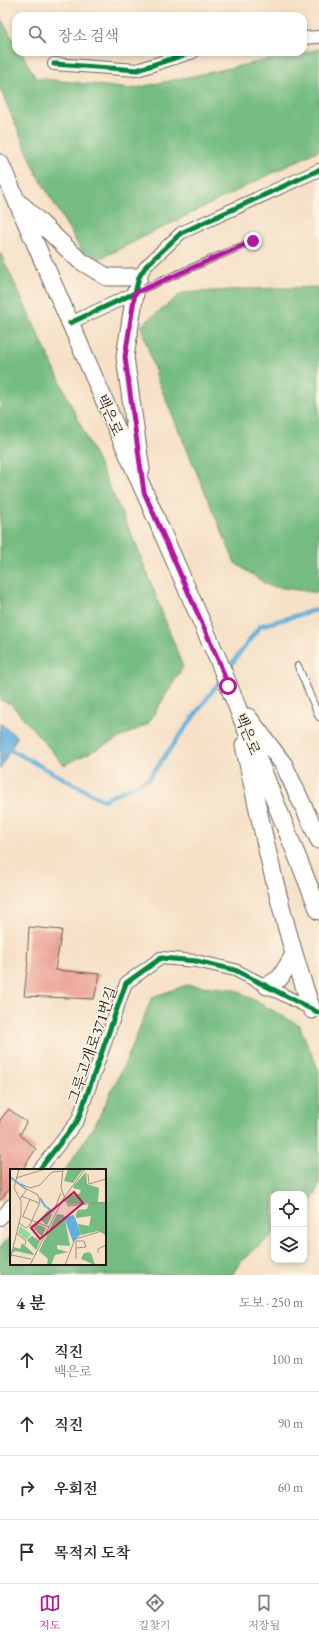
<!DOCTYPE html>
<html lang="ko">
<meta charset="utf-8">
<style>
:root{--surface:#fff;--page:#f7f7f7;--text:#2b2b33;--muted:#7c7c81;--line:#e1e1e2;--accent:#b5179e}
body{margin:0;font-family:"EB Garamond","Noto Serif KR",serif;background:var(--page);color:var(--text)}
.controls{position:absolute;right:12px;bottom:12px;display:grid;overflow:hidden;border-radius:8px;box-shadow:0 2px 6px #0003}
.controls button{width:36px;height:36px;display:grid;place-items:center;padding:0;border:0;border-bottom:1px solid var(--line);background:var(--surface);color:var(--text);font:20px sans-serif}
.stop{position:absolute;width:12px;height:12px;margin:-9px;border:3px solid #b5179e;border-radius:50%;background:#fff}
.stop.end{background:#b5179e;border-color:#fff;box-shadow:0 1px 4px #0008}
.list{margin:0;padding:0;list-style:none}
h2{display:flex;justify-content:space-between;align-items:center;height:52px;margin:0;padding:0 16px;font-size:17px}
h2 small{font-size:13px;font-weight:400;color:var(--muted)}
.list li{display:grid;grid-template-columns:26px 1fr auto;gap:12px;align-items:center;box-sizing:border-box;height:64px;padding:0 16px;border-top:1px solid var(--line)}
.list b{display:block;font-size:15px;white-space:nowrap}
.list p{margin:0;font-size:13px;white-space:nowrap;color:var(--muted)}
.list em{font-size:13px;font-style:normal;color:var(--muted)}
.icon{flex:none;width:22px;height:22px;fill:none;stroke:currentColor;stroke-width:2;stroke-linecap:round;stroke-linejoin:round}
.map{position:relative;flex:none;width:319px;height:1275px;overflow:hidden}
.search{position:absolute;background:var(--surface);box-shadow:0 2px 6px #0003;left:12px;right:12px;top:12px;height:44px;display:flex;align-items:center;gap:10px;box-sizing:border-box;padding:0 14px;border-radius:12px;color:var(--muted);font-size:15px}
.sheet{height:308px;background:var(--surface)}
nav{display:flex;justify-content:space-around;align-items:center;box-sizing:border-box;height:56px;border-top:1px solid var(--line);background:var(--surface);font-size:11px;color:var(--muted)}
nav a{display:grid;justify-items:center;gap:2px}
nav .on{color:var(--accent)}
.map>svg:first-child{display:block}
.forest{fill:#74bc81;stroke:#486c4e}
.water{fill:#62b1dc;stroke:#3f667c}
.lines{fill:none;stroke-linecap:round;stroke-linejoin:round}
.stream{stroke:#62b1dc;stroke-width:4.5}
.building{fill:#e99c90}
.service-casing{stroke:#686158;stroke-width:8}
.minor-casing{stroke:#686158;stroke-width:14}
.secondary-casing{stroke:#686158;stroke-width:19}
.service{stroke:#fff;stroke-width:6}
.minor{stroke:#fff;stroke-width:12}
.secondary{stroke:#fff;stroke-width:17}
.cycleway-casing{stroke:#fcf5e5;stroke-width:8}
.cycleway{stroke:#00873e;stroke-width:5}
.route{stroke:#b5179e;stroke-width:5}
.labels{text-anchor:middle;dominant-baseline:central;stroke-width:3;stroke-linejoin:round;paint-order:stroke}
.street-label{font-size:15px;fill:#1c1c1c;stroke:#fcf5e5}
.inset-river{fill:none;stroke:#62b1dc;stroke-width:2}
.inset-road{fill:none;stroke:#9f9282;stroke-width:1}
.view{fill:#c2185b;fill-opacity:0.15;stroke:#c2185b;stroke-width:2}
.inset-edge{fill:none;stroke:#1c1c1c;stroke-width:2}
</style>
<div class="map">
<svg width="319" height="1275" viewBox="0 0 319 1275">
<rect width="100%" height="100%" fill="#fcf5e5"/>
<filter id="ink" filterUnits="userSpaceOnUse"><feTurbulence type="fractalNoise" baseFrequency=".025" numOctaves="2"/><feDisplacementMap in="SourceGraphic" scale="8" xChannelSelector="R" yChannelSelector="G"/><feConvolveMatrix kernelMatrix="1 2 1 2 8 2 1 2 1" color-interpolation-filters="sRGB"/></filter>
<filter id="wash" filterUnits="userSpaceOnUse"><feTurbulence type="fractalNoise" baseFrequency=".012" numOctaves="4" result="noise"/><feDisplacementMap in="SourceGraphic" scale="16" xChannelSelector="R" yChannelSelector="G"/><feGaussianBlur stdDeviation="0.9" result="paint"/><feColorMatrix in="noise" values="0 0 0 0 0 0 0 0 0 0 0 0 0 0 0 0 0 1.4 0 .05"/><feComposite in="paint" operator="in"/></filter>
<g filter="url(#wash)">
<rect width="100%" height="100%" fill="#f6e0c6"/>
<path class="forest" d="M0 17 16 44V52H21L36 78 131 89 319 49V150L89 264 37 174 0 89Z
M0 252 136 544 183 667 148 724 64 765 11 704 0 700Z
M319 287V593L269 586 235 563 158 381 141 326 182 293 247 289Z
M187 985 234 989 299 1025 319 1071V1186L309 1205 304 1209V1194H274V1234L242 1260 232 1275H0V1248L11 1235V1264H105V1170H65L97 1121 127 1059 152 997Z"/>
<path class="water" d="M0 723 17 737 0 769Z"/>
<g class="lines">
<path class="stream" d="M227 670 260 626 319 609
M11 750 103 800 148 779 222 678"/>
</g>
<g id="blocks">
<path class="building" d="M29 927 62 930 55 970 100 974 94 999 24 996 28 962 27 961Z
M9 1109 26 1122 20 1135 36 1149 22 1170H11V1186L0 1201V1120Z"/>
</g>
</g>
<g filter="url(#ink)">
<use href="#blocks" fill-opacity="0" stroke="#686158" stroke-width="1"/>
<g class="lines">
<g class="service-casing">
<path id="service" d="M136 292 253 241
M298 666 319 717"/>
</g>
<g class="minor-casing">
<path id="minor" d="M303 38 319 37
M54 64 137 70 193 52
M70 323 135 293 139 277 146 266 181 233 319 170
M39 1170 78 1120 126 983 161 958 196 961 235 970 315 1011
M0 1219 11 1205"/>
</g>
<g class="secondary-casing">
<path id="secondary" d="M0 163 220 664 319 911
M22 205 79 260 107 277H139
M135 293 125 357 141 470
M248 717 284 765 319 840
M244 745C263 834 282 923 312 1010
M267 986 280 978 294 955"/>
</g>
<use href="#service" class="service"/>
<use href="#minor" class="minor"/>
<use href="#secondary" class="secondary"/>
<g class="cycleway-casing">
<path id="cycleway" d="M54 64 137 70 193 52
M70 323 135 293 139 277 146 266 181 233 319 170
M39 1170 78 1120 126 983 161 958 196 961 235 970 319 1013"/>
</g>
<use href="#cycleway" class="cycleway"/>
</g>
</g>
<g class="lines" filter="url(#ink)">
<path class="route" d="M228 686 220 664 144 492 125 357 135 293 253 241"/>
</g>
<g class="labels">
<g class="street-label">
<text transform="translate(110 415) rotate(66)">백은로</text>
<text transform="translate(248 734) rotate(68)">백은로</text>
<text transform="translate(92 1045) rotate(-71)">그루고개로371번길</text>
</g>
</g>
<g transform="translate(10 1169)">
<rect width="96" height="96" fill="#f6e0c6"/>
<path d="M10 57 21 65 16 71 8 64Z" fill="#90dc99"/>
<path d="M58 0H73L63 14 54 12ZM76 3 77 15 89 19 88 33 96 34V66L88 62 71 66 68 55 79 57 81 47 66 49V45L68 41 77 40 79 34 59 36 56 31 59 26 69 25 71 21 63 19 64 16ZM39 40 42 46 37 56 35 55 30 50ZM47 45 54 46 60 77 47 76V80L58 83 45 86 41 96H37L38 90 29 82ZM25 54 36 59 26 81 17 71 22 67 30 72 31 66 22 56ZM12 74 24 85 23 86 6 82 2 84 4 78 10 80ZM79 83 81 84 85 96 71 90 74 84Z" fill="#74bc81"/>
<path d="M64 46 71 65 63 73 54 48Z" fill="#62b1dc"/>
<path class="inset-river" d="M0 8 16 20M30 29 35 37 44 43"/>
<path class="inset-road" d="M53 0 51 19 58 37 96 33M78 5 79 15 96 10M6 9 35 0M11 15 20 19 30 16 42 3 53 2M11 27 29 34M44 41 51 24M12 47 23 52M13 47 20 30M23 52 39 58M9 54 16 59 20 56 30 33 28 26 17 20 10 30M20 56 31 66M6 64 16 72 15 76M66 72V90M66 79 76 78 74 72H66M88 84V80L96 76M1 86 21 90M0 91 11 46V32L4 19 9 0M20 96 53 30 75 0M55 96 65 70 89 63 96 55"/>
<path class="view" d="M64 23 73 34 30 70 21 59Z"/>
<rect width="96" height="96" class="inset-edge"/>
</g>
</svg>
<div class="controls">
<button><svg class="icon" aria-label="locate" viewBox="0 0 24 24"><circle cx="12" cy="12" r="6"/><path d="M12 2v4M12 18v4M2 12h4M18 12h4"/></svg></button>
<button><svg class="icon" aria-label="layers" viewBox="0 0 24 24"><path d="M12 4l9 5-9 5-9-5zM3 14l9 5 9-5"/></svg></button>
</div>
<div class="stop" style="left:228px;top:686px"></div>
<div class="stop end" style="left:253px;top:241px"></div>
<div class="search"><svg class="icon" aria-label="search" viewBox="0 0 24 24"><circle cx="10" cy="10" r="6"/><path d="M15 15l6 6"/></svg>장소 검색</div>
</div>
<section class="sheet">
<h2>4 분<small>도보 · 250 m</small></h2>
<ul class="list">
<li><svg class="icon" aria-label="ahead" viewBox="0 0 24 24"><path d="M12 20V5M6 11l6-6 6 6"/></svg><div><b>직진</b><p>백은로</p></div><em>100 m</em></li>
<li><svg class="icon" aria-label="ahead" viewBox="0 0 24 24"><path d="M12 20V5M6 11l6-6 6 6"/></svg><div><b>직진</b></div><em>90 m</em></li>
<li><svg class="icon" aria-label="right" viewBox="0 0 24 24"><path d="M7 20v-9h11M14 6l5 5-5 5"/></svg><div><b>우회전</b></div><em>60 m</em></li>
<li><svg class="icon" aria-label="arrive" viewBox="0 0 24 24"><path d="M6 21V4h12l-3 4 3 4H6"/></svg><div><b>목적지 도착</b></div></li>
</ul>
</section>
<nav>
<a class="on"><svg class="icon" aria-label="map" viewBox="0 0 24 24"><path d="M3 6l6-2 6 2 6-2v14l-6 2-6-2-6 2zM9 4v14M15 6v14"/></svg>지도</a>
<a><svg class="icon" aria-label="directions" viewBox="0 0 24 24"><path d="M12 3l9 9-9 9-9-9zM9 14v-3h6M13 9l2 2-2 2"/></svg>길찾기</a>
<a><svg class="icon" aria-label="saved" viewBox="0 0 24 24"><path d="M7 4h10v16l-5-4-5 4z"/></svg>저장됨</a>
</nav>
